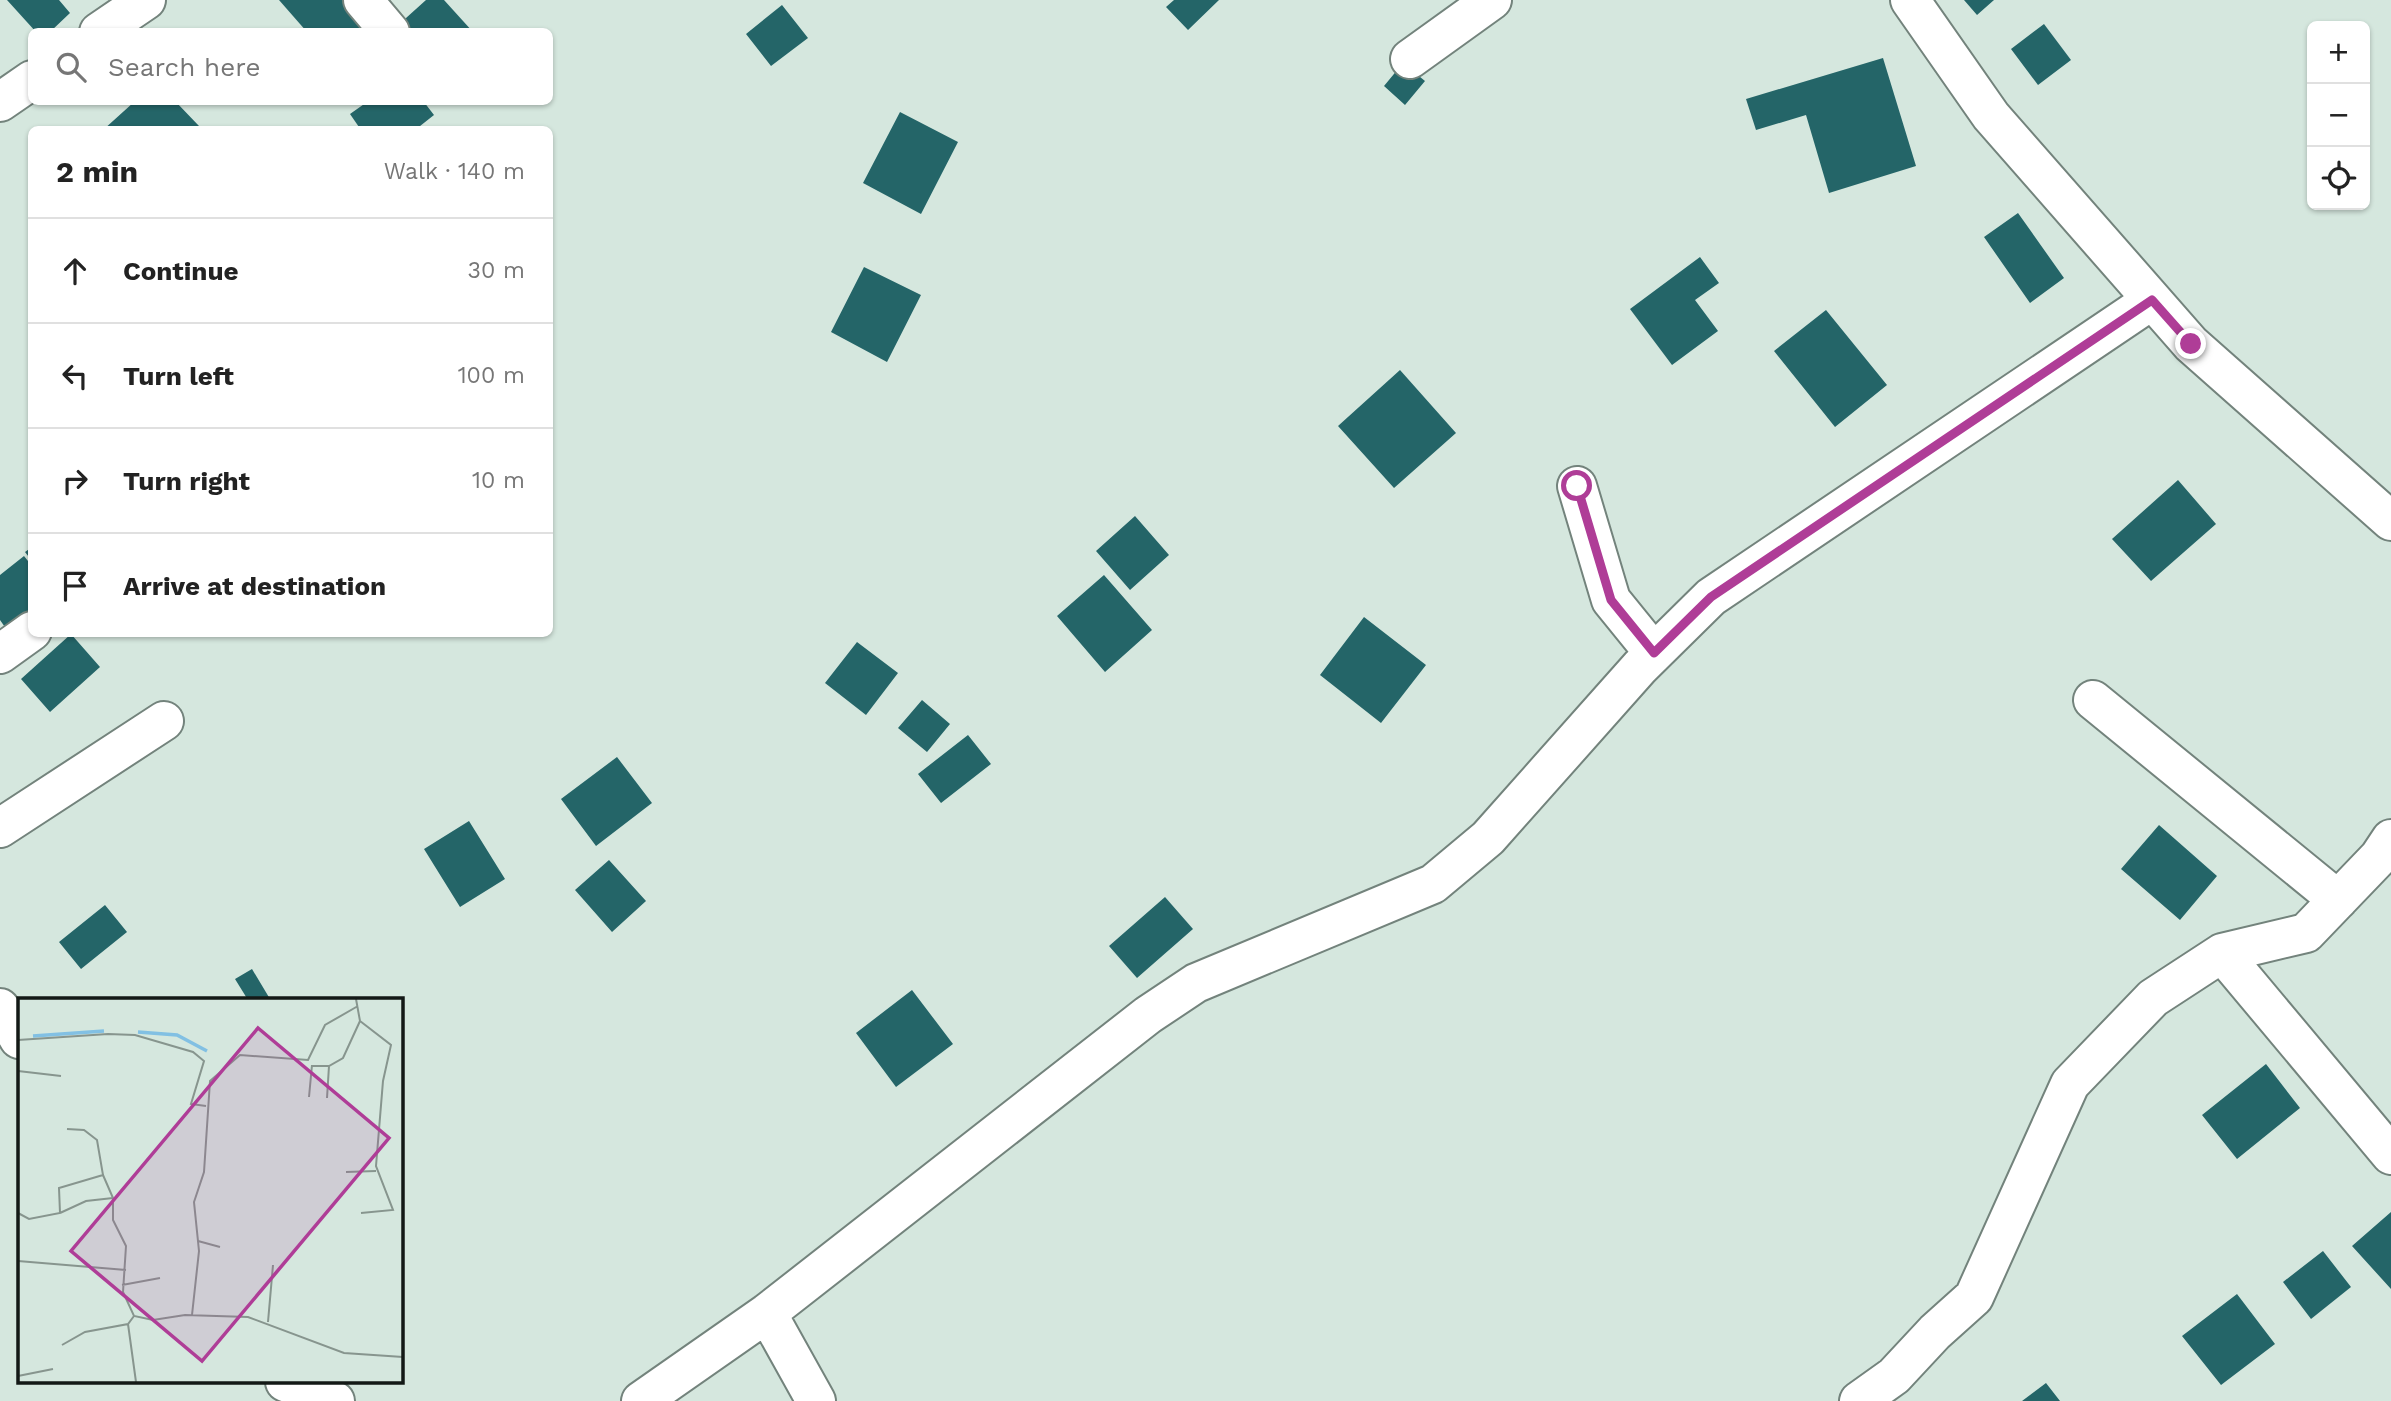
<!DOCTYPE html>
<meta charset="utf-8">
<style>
:root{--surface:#fff;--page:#f2f2f2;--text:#222;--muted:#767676;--line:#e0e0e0}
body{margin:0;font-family:"Work Sans",sans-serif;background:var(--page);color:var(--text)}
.controls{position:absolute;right:21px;top:21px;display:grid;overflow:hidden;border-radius:10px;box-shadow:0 2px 5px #0004}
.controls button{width:63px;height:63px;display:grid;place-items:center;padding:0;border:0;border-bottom:2px solid var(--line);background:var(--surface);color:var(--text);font:35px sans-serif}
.stop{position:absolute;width:21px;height:21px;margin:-16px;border:5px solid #af3d97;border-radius:50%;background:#fff}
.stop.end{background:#af3d97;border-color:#fff;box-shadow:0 2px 7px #0008}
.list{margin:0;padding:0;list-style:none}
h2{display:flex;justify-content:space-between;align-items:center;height:91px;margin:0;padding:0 28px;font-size:30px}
h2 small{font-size:23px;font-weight:400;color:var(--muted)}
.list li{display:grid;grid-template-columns:46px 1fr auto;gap:21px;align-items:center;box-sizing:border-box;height:105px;padding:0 28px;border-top:2px solid var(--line)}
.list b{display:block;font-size:26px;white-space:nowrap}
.list em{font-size:23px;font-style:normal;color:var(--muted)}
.icon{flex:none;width:38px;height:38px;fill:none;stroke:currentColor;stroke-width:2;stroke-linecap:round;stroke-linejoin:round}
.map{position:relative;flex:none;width:2391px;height:1401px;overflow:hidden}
.search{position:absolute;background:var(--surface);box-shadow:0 2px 5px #0004;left:28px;top:28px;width:525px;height:77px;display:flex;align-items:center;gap:18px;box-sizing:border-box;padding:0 24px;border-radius:10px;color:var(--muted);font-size:26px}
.panel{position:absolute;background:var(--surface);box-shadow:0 2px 5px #0004;left:28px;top:126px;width:525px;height:511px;border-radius:10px}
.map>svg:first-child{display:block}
.building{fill:#246568}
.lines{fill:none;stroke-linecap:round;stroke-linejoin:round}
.minor-casing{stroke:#73837c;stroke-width:42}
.minor{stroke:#fff;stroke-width:38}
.route{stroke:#af3d97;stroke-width:9}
.inset-river{fill:none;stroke:#82c0e3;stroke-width:3.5}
.inset-road{fill:none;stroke:#87958e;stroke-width:2}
.view{fill:#af3d97;fill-opacity:0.15;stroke:#af3d97;stroke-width:3.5}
.inset-edge{fill:none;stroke:#131916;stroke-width:3.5}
</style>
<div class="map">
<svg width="2391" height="1401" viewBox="0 0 2391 1401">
<rect width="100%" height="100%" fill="#d5e7de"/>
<path class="building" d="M7 0H59L70 13 50 32H36Z
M279 0H352L370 20 358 32H307Z
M426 0H444L473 32H400L396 27Z
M1174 0H1219L1188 30 1166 7Z
M1964 0H1994L1977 15Z
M782 5 808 38 771 66 746 34Z
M2044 24 2071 60 2038 85 2011 49Z
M1883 58 1916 166 1829 193 1806 115 1756 130 1746 99Z
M1403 63 1425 81 1405 105 1384 86Z
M134 102H176L199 126 194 130H103Z
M367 102H424L434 115 415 130H361L350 114Z
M900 112 958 142 921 214 863 183Z
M2018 213 2064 278 2030 303 1984 237Z
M1700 257 1719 283 1695 300 1718 331 1672 365 1630 309Z
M864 267 921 295 887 362 831 332Z
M1826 310 1887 385 1835 427 1774 351Z
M1400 370 1456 433 1394 488 1338 426Z
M2178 480 2216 524 2151 581 2112 539Z
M1135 516 1169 555 1130 590 1096 551Z
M32 547V561L25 552Z
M24 556 32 566V611L7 630 0 620V575Z
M1104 575 1152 630 1105 672 1057 616Z
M1364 617 1426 665 1381 723 1320 675Z
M71 634 100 667 50 712 21 679Z
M857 642 898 673 866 715 825 683Z
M922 700 950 724 927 752 898 728Z
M968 735 991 764 941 803 918 774Z
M617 757 652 803 596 846 561 799Z
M469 821 505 879 460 907 424 849Z
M2159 825 2217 876 2180 920 2121 869Z
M609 860 646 901 612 932 575 890Z
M1165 897 1193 929 1137 978 1109 946Z
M105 905 127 932 81 969 59 942Z
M252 969 270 999 268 1000H248L235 979Z
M912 990 953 1044 896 1087 856 1033Z
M2266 1064 2300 1108 2237 1159 2202 1115Z
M2391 1212V1289L2352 1246Z
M2323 1251 2351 1287 2311 1319 2283 1282Z
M2237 1294 2275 1344 2221 1385 2182 1336Z
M2046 1383 2060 1401H2022Z"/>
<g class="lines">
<g class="minor-casing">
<path id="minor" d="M363 0 390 32
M1910 0 1991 116 2191 344 2391 521
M99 32 146 0
M1410 59 1492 0
M0 102 32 80
M1577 486 1611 600 1654 653
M0 654 32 631
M2093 700 2338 900
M0 828 164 721
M2222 953 2391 1155
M0 1008 19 1039
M767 1313 816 1401
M285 1382 335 1401
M641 1401 767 1313 1148 1015 1196 983 1433 884 1488 838 1640 667 1711 597 2152 300
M1859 1401 1894 1376 1935 1332 1974 1297 2070 1084 2153 998 2222 953 2306 933 2379 857 2391 839"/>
</g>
<use href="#minor" class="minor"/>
</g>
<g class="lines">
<path class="route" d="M1577 486 1611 600 1654 653 1711 597 2152 300 2191 344"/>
</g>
<g transform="translate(18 998)">
<rect width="385" height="385" fill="#d5e7de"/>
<path class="inset-river" d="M120 34 159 37 189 53M15 38 86 33"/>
<path class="inset-road" d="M338 1 342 23 373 47 365 83 358 168 375 212 343 215M0 42 90 36 117 37 175 54 186 63 173 106 188 108M294 68H311L325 60 342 23M0 73 43 78M291 99 294 67M309 100 311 68M328 174 358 173M85 177 95 200V222L108 248 105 294 116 318 135 322 167 317 230 319 326 355 385 359M0 215 11 221 42 215 41 190 85 177 79 142 66 132 49 131M42 215 68 203 95 200M180 243 202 249M0 263 108 272M104 287 142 280M174 317 181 253 176 204 186 174 192 83 222 57 290 62 307 27 340 8M250 324 255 267M110 326 118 384M44 347 67 334 110 326 116 318M0 378 35 371"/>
<path class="view" d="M240 30 371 140 184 363 53 253Z"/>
<rect width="385" height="385" class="inset-edge"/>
</g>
</svg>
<div class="controls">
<button>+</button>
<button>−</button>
<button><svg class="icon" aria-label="locate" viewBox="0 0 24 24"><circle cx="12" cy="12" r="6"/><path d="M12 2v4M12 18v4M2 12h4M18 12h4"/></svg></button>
</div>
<div class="stop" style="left:1577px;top:486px"></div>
<div class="stop end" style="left:2191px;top:344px"></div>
<div class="search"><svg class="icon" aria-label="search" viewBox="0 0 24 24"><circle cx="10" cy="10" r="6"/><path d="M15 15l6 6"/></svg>Search here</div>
<section class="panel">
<h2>2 min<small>Walk · 140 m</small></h2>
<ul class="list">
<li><svg class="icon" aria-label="ahead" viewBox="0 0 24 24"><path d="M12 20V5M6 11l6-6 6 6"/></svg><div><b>Continue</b></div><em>30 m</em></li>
<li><svg class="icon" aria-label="left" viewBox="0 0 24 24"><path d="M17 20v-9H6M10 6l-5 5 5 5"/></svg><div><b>Turn left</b></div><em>100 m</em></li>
<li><svg class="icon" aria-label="right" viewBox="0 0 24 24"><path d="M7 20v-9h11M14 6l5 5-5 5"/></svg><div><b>Turn right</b></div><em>10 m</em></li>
<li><svg class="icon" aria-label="arrive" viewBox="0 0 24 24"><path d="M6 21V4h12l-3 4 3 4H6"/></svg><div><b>Arrive at destination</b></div></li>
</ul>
</section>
</div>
